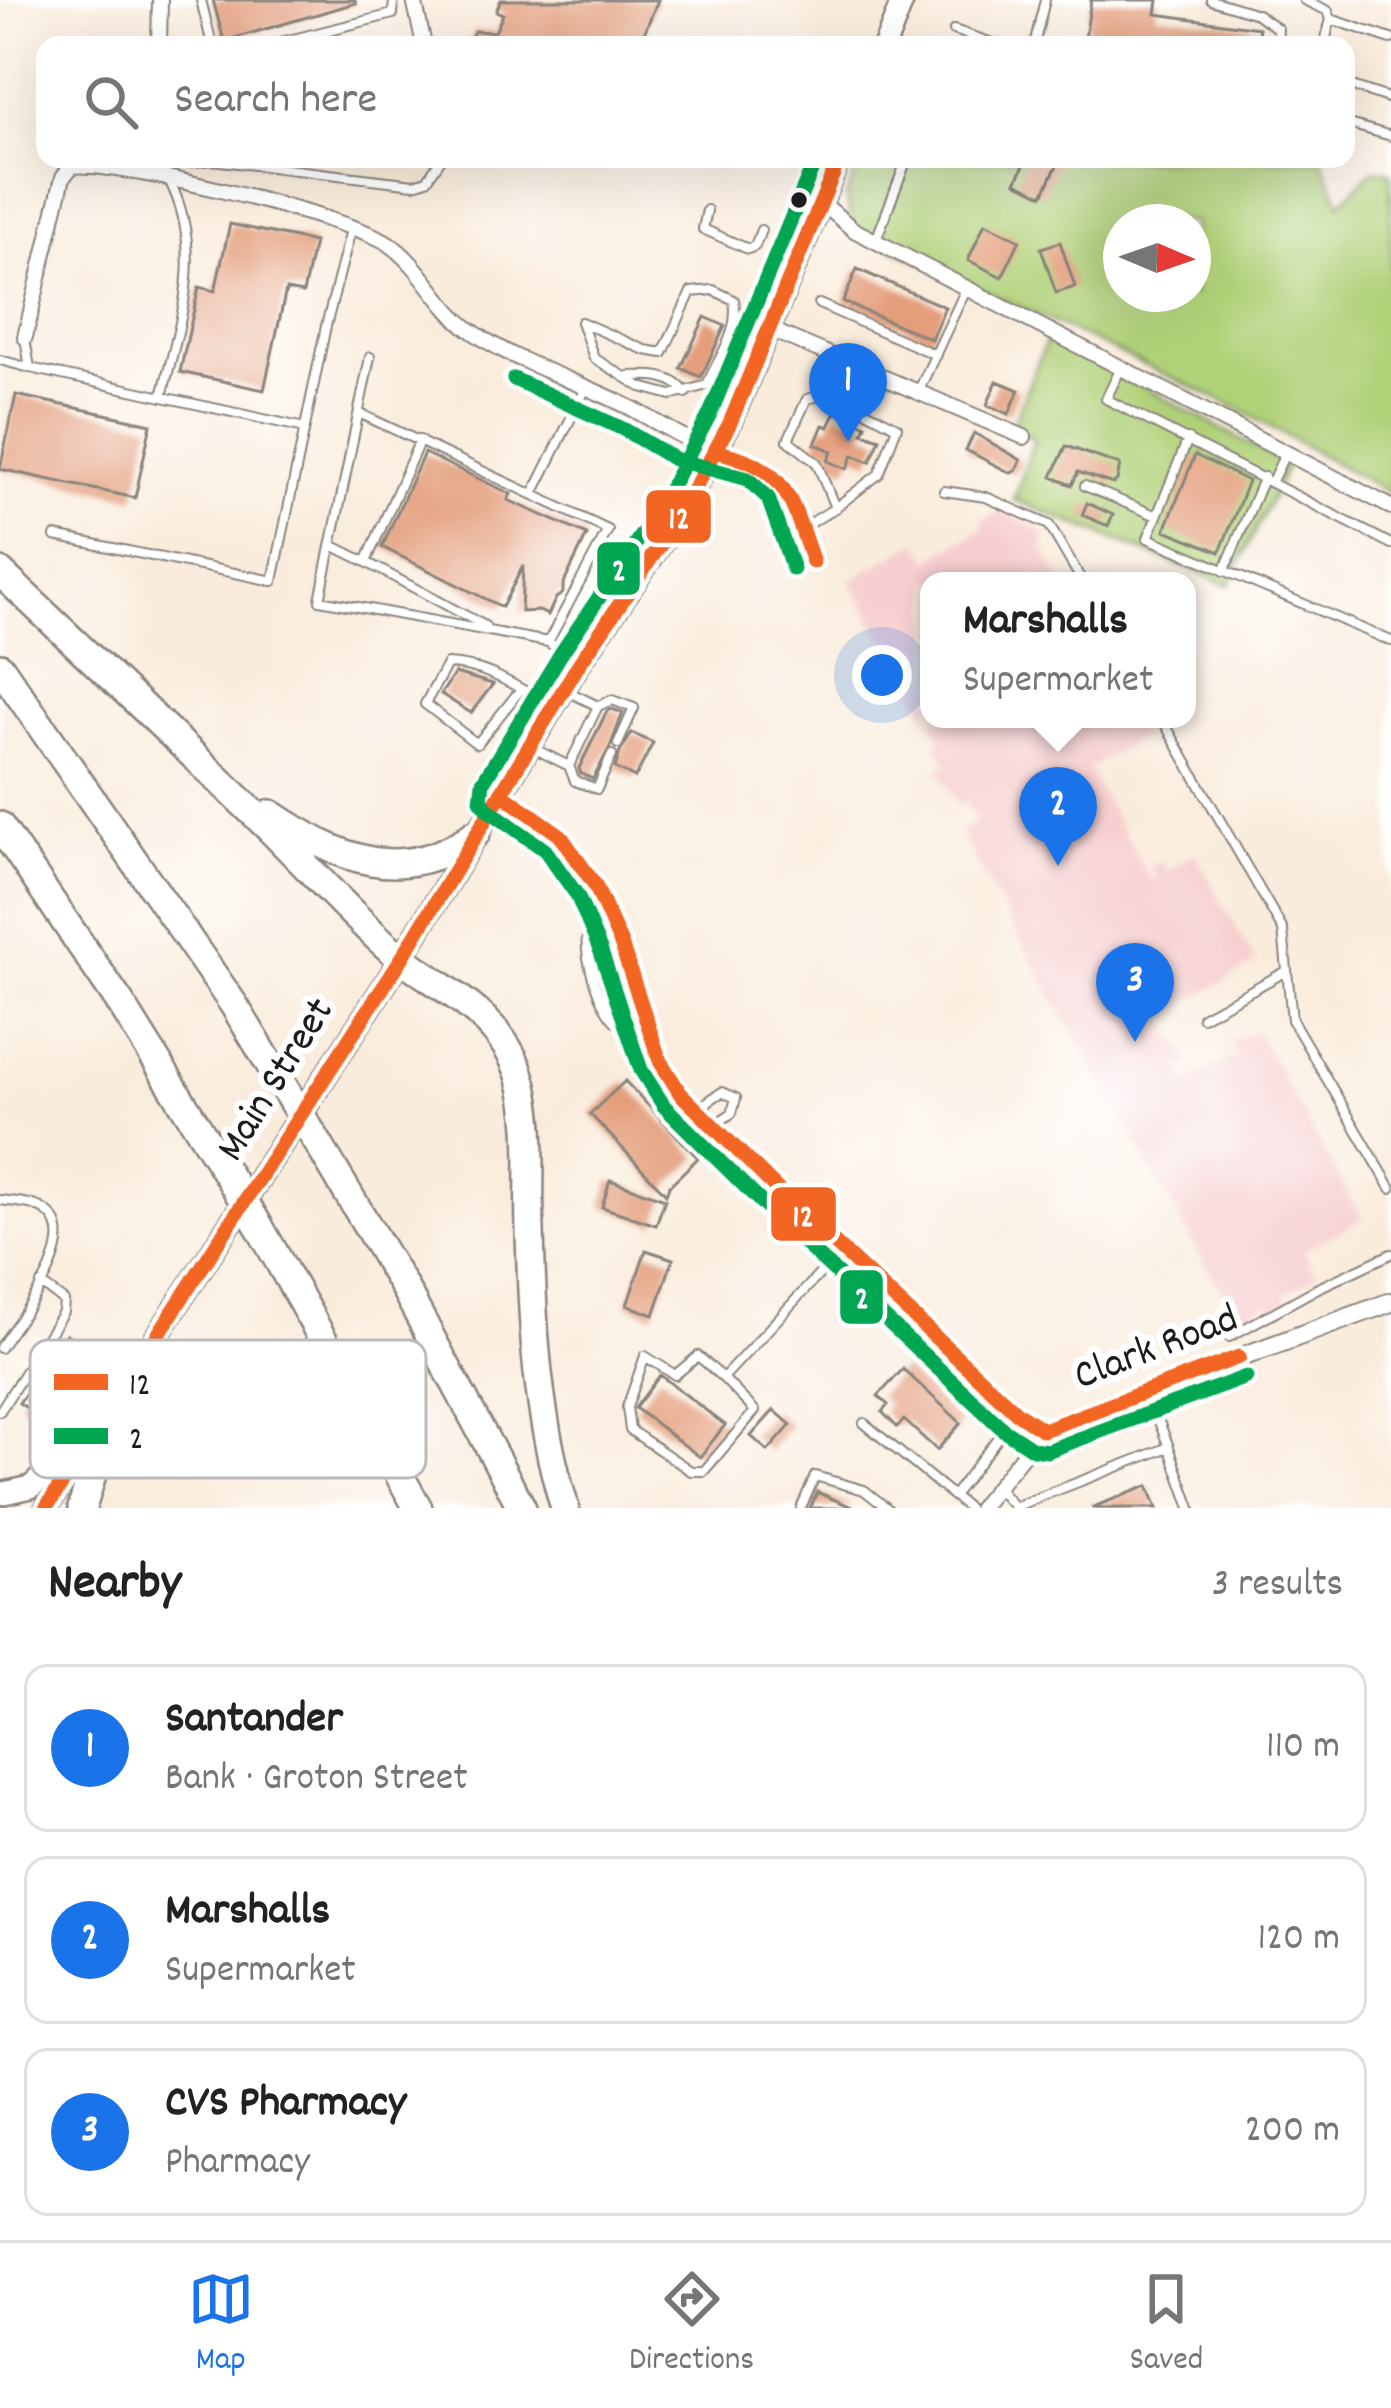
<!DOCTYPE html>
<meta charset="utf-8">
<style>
:root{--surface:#fff;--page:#f6f6f6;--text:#222;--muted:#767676;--line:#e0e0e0;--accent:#1a73e8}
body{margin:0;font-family:Dekko,sans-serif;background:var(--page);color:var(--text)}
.compass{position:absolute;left:1103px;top:204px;width:108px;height:108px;border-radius:50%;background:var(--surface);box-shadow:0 12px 48px #0002;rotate:92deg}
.you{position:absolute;left:882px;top:675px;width:42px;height:42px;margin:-30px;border:9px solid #fff;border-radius:50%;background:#1a73e8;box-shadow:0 0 0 18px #1a73e833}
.badge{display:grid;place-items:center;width:78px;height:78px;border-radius:50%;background:var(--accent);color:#fff;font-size:39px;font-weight:700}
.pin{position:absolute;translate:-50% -99px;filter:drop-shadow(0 3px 6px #0008)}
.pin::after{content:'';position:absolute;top:63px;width:42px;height:36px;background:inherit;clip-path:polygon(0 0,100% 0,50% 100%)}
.popup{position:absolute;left:920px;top:572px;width:276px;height:156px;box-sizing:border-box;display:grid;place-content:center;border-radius:24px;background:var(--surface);filter:drop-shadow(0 3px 9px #0005);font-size:39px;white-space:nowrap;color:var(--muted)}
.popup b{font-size:45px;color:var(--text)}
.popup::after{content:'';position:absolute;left:50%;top:100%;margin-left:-24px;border:24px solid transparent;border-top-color:var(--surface)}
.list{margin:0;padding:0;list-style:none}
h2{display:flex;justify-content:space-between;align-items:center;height:156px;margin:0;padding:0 48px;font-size:51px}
h2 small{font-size:39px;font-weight:400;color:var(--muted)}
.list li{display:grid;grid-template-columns:78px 1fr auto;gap:36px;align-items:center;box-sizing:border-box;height:168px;margin:0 24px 24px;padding:0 24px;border:3px solid var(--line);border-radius:24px}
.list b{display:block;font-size:45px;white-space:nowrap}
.list p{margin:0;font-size:39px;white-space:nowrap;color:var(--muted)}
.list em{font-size:39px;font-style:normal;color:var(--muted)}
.icon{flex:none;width:66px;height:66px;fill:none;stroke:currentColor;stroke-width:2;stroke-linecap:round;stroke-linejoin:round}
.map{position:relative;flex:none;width:1391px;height:1508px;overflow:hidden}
.search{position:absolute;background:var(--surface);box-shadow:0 12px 48px #0002;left:36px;right:36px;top:36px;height:132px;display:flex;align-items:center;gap:30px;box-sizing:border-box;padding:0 42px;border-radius:24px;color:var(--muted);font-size:45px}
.sheet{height:732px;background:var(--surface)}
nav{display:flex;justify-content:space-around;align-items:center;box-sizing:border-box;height:168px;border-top:3px solid var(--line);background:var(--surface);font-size:33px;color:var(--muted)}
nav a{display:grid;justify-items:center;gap:6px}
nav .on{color:var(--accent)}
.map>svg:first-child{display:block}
.built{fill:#f7cfd0}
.green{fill:#b1d179;stroke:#66764a;stroke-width:3;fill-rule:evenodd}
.building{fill:#e49e7b}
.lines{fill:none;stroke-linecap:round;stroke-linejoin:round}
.service-casing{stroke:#8a847c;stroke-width:12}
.minor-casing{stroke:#8a847c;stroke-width:18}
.tertiary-casing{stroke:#8a847c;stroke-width:22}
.secondary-casing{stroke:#8a847c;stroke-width:26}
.motorway-casing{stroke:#8a847c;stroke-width:32}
.service{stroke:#fff;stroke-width:8}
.minor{stroke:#fff;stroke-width:14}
.tertiary{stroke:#fff;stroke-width:18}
.secondary{stroke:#fff;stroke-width:21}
.motorway{stroke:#fff;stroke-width:27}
.motorway-bridge-casing{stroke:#8a847c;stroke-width:32;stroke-linecap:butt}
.motorway-bridge{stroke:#fff;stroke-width:27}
.bus-1-casing{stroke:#fff;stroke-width:24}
.bus-2-casing{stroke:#fff;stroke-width:24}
.bus-1{stroke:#f26522;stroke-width:15}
.bus-2{stroke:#00a651;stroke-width:15}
.bus-dot{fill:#1c1c1c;stroke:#fff;stroke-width:4.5}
.labels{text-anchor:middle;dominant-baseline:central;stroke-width:12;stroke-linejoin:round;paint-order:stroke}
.street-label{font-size:42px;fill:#1c1c1c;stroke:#fff}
.key{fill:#fff;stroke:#bbb;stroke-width:3}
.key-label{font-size:33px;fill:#1c1c1c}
.line-badge{stroke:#fff;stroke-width:4.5}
.badge-label{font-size:33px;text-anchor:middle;font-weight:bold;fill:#fff}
</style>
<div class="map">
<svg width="1391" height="1508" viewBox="0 0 1391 1508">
<rect width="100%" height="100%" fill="#fff"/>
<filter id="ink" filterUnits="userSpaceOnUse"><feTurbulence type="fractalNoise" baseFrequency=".00833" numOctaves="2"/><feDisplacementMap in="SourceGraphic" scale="24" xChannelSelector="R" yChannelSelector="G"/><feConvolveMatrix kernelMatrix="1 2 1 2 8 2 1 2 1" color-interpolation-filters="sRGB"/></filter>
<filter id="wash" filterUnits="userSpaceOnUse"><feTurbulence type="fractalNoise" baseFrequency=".004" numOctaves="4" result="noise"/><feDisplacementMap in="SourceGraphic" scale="48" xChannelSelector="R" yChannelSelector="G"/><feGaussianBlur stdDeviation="2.7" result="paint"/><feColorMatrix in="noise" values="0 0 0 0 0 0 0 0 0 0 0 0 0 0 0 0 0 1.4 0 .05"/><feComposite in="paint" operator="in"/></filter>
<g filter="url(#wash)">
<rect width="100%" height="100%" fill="#f9ecdc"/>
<path class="built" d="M1000 511 1040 530 1046 540 1041 544 1062 581H929V719H1140L1147 733 1088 769 1150 880 1156 877 1151 867 1161 861 1167 870 1195 854 1256 963 1164 1015 1190 1063 1181 1069 1189 1081 1236 1055 1228 1041 1256 1030 1362 1219 1304 1251 1317 1275 1285 1293 1289 1300 1274 1309 1269 1302 1237 1319 959 832 976 821 965 801 958 804 939 770 947 765 935 743 941 739 850 580 918 541 930 559 984 528 981 522Z"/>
<path class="green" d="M861 159H1322L1340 203 1375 169 1391 173V494L1233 406 854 230 846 197ZM1121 222H1193V294H1121Z
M1049 335 1287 465 1229 585 1014 500 1034 440 1013 423Z"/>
<g id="blocks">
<path class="building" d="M213 0H355L356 3 224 41Z
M501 0H658L639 45H468L474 31 495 32 503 14 496 11Z
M1091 0H1158L1156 14 1259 28 1256 45H1084Z
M1027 159H1060L1043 195 1016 182Z
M985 223 1020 240 1002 277 968 260Z
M230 224 314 242 303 293 286 290 264 390 180 372 199 287 215 291Z
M1060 242 1075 287 1056 293 1041 248Z
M857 269 945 307 931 339 843 302Z
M705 317 725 326 701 377 681 368Z
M997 381 1019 390 1009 414 987 405Z
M16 395 151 424 135 498 0 469Z
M835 412 866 425 863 433 880 439 870 462 853 455 847 469 828 461 832 451 815 444 823 425 829 427Z
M974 433 1021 460 1016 471 1011 473 966 450Z
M1066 446 1120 465 1117 480 1113 484 1078 472 1072 485 1052 477Z
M424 453 511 494 508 500 587 535 563 585V593L556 598 548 615 539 611 521 612 523 566 502 607 382 547Z
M1195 455 1248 481 1220 552 1165 530Z
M1087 503 1113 515 1108 526 1082 515Z
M455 673 493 684 471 713 441 694Z
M612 709 623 713 610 747 593 779 581 774 579 768 607 711Z
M632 733 653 743 635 778 615 768 620 752Z
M625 1081 698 1158 669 1186 666 1194 590 1114Z
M610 1180 665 1199 656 1225 602 1207Z
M646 1250 673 1259 654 1315 627 1305Z
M66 1334 83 1344 75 1358 88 1366 56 1419 52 1417 49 1422 19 1403Z
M903 1369 961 1423 937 1450 904 1420 897 1427 882 1412 888 1405 878 1396Z
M660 1375 725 1425 700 1457 635 1408Z
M774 1410 791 1425 768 1451 751 1436Z
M1148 1486 1157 1508H1093V1507Z
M817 1492 854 1508H810Z"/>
</g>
</g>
<g filter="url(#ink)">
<use href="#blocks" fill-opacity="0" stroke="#8a847c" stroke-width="3"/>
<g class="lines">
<g class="service-casing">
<path id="service" d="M201 0 212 45
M1211 0 1257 14 1278 29 1277 45
M1304 0 1328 11 1331 19 1324 45
M1331 19 1391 39
M954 30 998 45
M269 45 393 14 394 0
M1034 45 1045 0
M1346 84 1391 99
M1346 123 1391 136
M183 159 186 163 212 160 414 184 427 180 441 159
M707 210 703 229 748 249 755 246 761 230
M876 240 907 159
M713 290 734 300C740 333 719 355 707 385L671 395 641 387 594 358 581 322 645 350 663 353 691 292Z
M819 304 936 355
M25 338 30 368 305 428
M370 357 320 600 548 642 578 663
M0 360 30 368
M1121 368 1106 399 1391 544
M629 376C651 375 672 374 686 393
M918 392 966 289
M832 393 897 427 879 474 835 508
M162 397C179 323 206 254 170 182
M359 413 608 530 548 642
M1188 439 1148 538 1391 641
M420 440 366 562 485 626
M715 452C746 457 766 461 786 487L813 562
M715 452 741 481 762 494 793 547 811 560
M1272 481 1285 454
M1085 486 1157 516
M944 491 986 497 1049 525 1082 581
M534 492 586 388
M801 529 835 508 817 463 788 440 807 399 832 393 845 363
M55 536 273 581 326 326 352 226
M332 545 366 562
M1224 571 1264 477
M521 689 477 744 425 704 447 664C487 665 517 687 552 707
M598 706 612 700 634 708 618 744
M1162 719 1283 930 1292 1020 1391 1188
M531 747 569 766 598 706 565 690
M569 766 575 781 597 789 612 755
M605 913 588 929C582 952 598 1008 618 1024 627 1031 637 1030 648 1030
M1202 1017 1285 972
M722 1092 736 1098 732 1113 720 1121 703 1118 707 1102Z
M0 1200C16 1202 34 1202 47 1212 85 1240 18 1320 0 1348
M1229 1337 1316 1289 1391 1254
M723 1378 698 1356 675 1375 645 1356 627 1407 630 1430 691 1471H704L755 1411 723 1378 841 1251
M0 1411 63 1312 64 1301 41 1284
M864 1423 968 1508
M1169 1447 1191 1508
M998 1489 1014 1507 1169 1447 1148 1394
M953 1496 1016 1414
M801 1508 815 1476 864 1490 887 1508"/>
</g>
<g class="minor-casing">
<path id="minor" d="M414 0 424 45
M159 45 160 0
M821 202 854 230 1391 507
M769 329 1024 437
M25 337 63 177 72 166C113 159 352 219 388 243 422 266 437 305 469 329 518 365 580 381 633 409 661 424 684 440 714 451
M980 1508 1043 1430"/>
</g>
<g class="tertiary-casing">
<path id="tertiary" d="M501 793 560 835 595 885 621 944 660 1061 680 1093 786 1198 1017 1413 1043 1430 1391 1302"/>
</g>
<g class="secondary-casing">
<path id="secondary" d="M885 45 903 0
M0 1494 31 1487 78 1443
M46 1508 402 958 579 664 677 520 730 423 839 159"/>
</g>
<g class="motorway-casing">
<path id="motorway" d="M0 572C90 657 181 743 270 829 306 865 341 904 379 939 428 986 497 1005 520 1075 535 1122 528 1181 530 1229 532 1324 537 1417 565 1508
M0 667 234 1005 289 1096
M271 814C338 859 403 888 476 833
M0 826 123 1007 234 1185
M315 1138 405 1289 522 1508
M259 1226 418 1508
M82 1508 112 1408"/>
</g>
<use href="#service" class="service"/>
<use href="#minor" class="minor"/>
<use href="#tertiary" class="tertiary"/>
<use href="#secondary" class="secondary"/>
<use href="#motorway" class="motorway"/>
<g class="motorway-bridge-casing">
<path id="motorway-bridge" d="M289 1096 315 1138
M234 1185 259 1226"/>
</g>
<use href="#motorway-bridge" class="motorway-bridge"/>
<g class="bus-1-casing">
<path id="bus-1" d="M714 451C788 466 790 498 813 562
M501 793 560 835 595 885 621 944 660 1061 680 1093 786 1198 1017 1413 1043 1430 1239 1357
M46 1508 402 958 579 664 677 520 730 423 839 159"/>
</g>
<g class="bus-2-casing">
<path id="bus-2" d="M816 159 710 414 659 509 562 652 483 782 481 800 489 810 545 850 577 895 601 952 641 1070 664 1106 772 1213 1004 1430 1033 1449 1047 1451 1246 1377
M514 379 623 429 674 459 748 479 768 498 793 569"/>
</g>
<use href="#bus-1" class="bus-1"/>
<use href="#bus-2" class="bus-2"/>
</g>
</g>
<circle class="bus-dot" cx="799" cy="200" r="10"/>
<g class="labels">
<g class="street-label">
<text transform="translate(278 1081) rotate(-58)">Main Street</text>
<text transform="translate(1157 1350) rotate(-21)">Clark Road</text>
</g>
</g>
<rect x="30" y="1340" width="396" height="138" rx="18" class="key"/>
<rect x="54" y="1374" width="54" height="16" fill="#f26522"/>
<rect x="54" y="1428" width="54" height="16" fill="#00a651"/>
<g class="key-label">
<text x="129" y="1394">12</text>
<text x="129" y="1448">2</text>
</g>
<g class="line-badge">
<rect x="644" y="488" width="69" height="57" rx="12" fill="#f26522"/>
<rect x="595" y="540" width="47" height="57" rx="12" fill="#00a651"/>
<rect x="769" y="1185" width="69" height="58" rx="12" fill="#f26522"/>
<rect x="838" y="1268" width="47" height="58" rx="12" fill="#00a651"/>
</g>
<g class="badge-label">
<text x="679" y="528">12</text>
<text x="619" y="580">2</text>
<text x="803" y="1226">12</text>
<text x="862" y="1308">2</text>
</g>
</svg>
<svg class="compass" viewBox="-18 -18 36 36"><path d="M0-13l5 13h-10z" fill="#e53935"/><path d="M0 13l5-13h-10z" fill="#767676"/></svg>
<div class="you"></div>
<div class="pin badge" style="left:848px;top:442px">1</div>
<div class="pin badge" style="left:1058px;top:866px">2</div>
<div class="popup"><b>Marshalls</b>Supermarket</div>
<div class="pin badge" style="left:1135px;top:1042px">3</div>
<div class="search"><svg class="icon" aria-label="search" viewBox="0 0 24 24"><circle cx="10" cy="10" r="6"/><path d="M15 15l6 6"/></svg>Search here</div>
</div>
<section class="sheet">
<h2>Nearby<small>3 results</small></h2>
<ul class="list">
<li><span class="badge">1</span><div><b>Santander</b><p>Bank · Groton Street</p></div><em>110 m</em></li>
<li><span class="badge">2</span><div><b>Marshalls</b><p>Supermarket</p></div><em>120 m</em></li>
<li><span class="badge">3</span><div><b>CVS Pharmacy</b><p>Pharmacy</p></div><em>200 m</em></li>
</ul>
</section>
<nav>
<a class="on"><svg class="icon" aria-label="map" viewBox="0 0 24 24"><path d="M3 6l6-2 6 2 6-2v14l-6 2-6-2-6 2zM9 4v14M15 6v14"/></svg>Map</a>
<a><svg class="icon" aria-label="directions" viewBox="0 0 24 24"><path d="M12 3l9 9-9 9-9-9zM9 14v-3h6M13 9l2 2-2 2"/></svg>Directions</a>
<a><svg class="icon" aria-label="saved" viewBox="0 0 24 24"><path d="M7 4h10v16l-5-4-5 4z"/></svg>Saved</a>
</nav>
